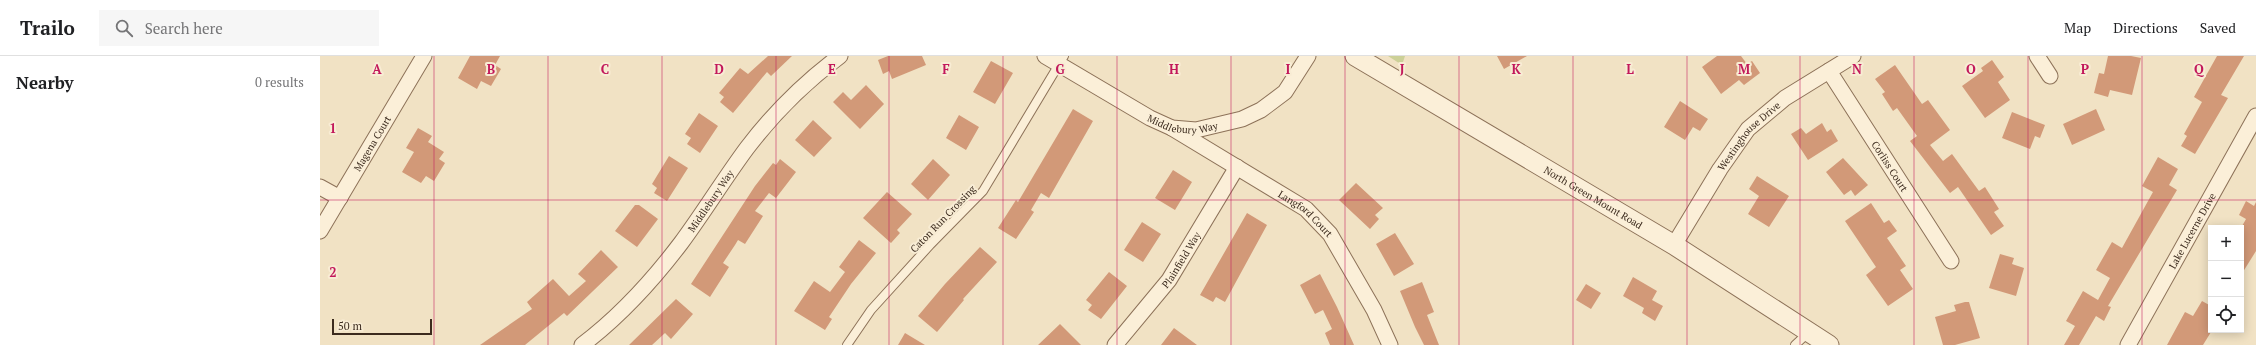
<!DOCTYPE html>
<meta charset="utf-8">
<style>
:root{--surface:#fff;--page:#f6f6f6;--text:#202124;--muted:#757577;--line:#e0e0e0}
body{margin:0;font-family:"PT Serif",serif;background:var(--page);color:var(--text)}
.controls{position:absolute;right:12px;bottom:12px;display:grid;overflow:hidden;border-radius:0px;box-shadow:0 2px 10px #0003}
.controls button{width:36px;height:36px;display:grid;place-items:center;padding:0;border:0;border-bottom:1px solid var(--line);background:var(--surface);color:var(--text);font:20px sans-serif}
.scale{position:absolute;left:12px;bottom:10px;width:100px;box-sizing:border-box;padding-left:4px;border:2px solid #3c2b1e;border-top:0;font-size:11px;line-height:14px;white-space:nowrap;color:#3c2b1e;-webkit-text-stroke:3px #f8ecd4;paint-order:stroke}
.list{margin:0;padding:0;list-style:none}
h2{display:flex;justify-content:space-between;align-items:center;height:52px;margin:0;padding:0 16px;font-size:17px}
h2 small{font-size:13px;font-weight:400;color:var(--muted)}
.icon{flex:none;width:22px;height:22px;fill:none;stroke:currentColor;stroke-width:2;stroke-linecap:round;stroke-linejoin:round}
.map{position:relative;flex:none;width:1936px;height:289px;overflow:hidden}
header{display:flex;align-items:center;gap:24px;box-sizing:border-box;height:56px;padding:0 20px;background:var(--surface);border-bottom:1px solid var(--line)}
header strong{font-size:19px}
nav{display:flex;gap:22px;margin-inline-start:auto;font-size:14px}
.search{width:280px;height:36px;background:var(--page);display:flex;align-items:center;gap:10px;box-sizing:border-box;padding:0 14px;border-radius:0px;color:var(--muted);font-size:15px}
main{display:flex}
aside{flex:1;background:var(--surface)}
.map>svg:first-child{display:block}
.green{fill:#ccd097}
.building{fill:#d29978}
.lines{fill:none;stroke-linecap:round;stroke-linejoin:round}
.service-casing{stroke:#8d7259;stroke-width:10}
.minor-casing{stroke:#8d7259;stroke-width:17}
.tertiary-casing{stroke:#8d7259;stroke-width:21}
.service{stroke:#fbefd8;stroke-width:8}
.minor{stroke:#fbefd8;stroke-width:15}
.tertiary{stroke:#fbefd8;stroke-width:19}
.grid{fill:none;stroke:#c2185b;stroke-width:1;stroke-opacity:0.55}
.labels{text-anchor:middle;dominant-baseline:central;stroke-width:4;stroke-linejoin:round;paint-order:stroke}
.street-label{font-size:10px;fill:#3c2b1e;stroke:#f8ecd4}
.grid-label{font-size:13px;text-anchor:middle;font-weight:bold;fill:#c2185b;stroke:#f8ecd4;stroke-width:4;stroke-linejoin:round;paint-order:stroke}
</style>
<header>
<strong>Trailo</strong>
<div class="search"><svg class="icon" aria-label="search" viewBox="0 0 24 24"><circle cx="10" cy="10" r="6"/><path d="M15 15l6 6"/></svg>Search here</div>
<nav><a>Map</a><a>Directions</a><a>Saved</a></nav>
</header>
<main>
<aside>
<h2>Nearby<small>0 results</small></h2>
<ul class="list">
</ul>
</aside>
<div class="map">
<svg width="1936" height="289" viewBox="0 0 1936 289">
<rect width="100%" height="100%" fill="#f1e2c4"/>
<path class="green" d="M1068 0H1085L1082 9Z"/>
<path class="building" d="M150 0H180L175 9 181 13 171 30 161 25 157 33 138 22Z
M448 0H472L451 20 447 16 413 57 400 46 404 41 399 37 420 12 428 18Z
M568 0H602L606 9 572 23 569 15 563 18 558 4Z
M1177 0H1207L1184 13Z
M1397 0H1421L1427 8 1432 5 1440 17 1424 29 1419 24 1401 38 1382 11Z
M1788 0H1811L1821 2 1812 39 1790 34 1788 41 1774 37 1779 17 1784 18Z
M1897 0H1924L1901 39 1908 42 1875 98 1861 90 1867 80 1864 78 1882 46 1874 41Z
M1672 4 1684 21 1678 26 1690 44 1665 62 1642 30 1663 15 1661 12Z
M671 5 693 17 675 48 653 36Z
M1575 9 1602 48 1608 44 1630 74 1610 89 1623 105 1632 98 1659 135 1665 131 1679 153 1674 156 1684 170 1671 179 1638 131 1630 137 1590 85 1597 80 1577 52 1573 55 1562 38 1565 36 1555 23Z
M546 29 564 48 540 73 513 46 523 36 531 44Z
M1360 45 1388 63 1380 75 1373 71 1365 84 1344 71Z
M753 53 773 65 729 142 721 137 711 154 714 156 696 183 678 172 696 144 698 146Z
M1776 53 1785 74 1752 89 1743 68Z
M1692 56 1725 69 1720 82 1715 80 1710 93 1682 82Z
M379 57 398 70 380 97 367 88 371 82 365 78Z
M639 59 659 71 646 94 626 82Z
M493 64 512 82 494 101 475 84Z
M1502 67 1507 76 1511 73 1518 85 1488 104 1471 78 1481 72 1486 78Z
M98 72 112 80 108 86 124 96 119 103 125 107 114 125 106 120 101 127 82 116 94 96 86 92Z
M349 100 368 112 347 145 334 137 337 132 332 128Z
M1838 101 1858 113 1849 129 1857 134 1788 250 1791 251 1784 265 1776 260 1759 289H1744L1755 270 1746 265 1763 235 1778 244 1790 222 1776 214 1792 186 1802 192 1833 136 1822 130Z
M1523 102 1548 129 1535 140 1531 134 1524 139 1506 116Z
M460 103 476 116 456 142 449 137 435 155 443 160 425 188 418 184 415 189 403 207 409 211 390 241 371 228 435 130 453 107 456 109Z
M613 103 630 119 608 144 591 128Z
M853 114 872 126 855 154 835 142Z
M1437 120 1469 140 1449 171 1428 158 1439 140 1429 133Z
M1036 127 1063 152 1055 159 1059 163 1050 173 1019 144Z
M567 136 592 158 577 174 580 177 571 187 543 162Z
M1926 145 1934 150 1936 146V195L1921 219V172L1926 163 1919 159Z
M1551 147 1564 167 1569 164 1577 175 1567 182 1586 210 1580 214 1593 233 1568 250 1546 219 1556 211 1525 165Z
M315 149H319L338 163 317 191 295 175Z
M927 157 947 169 905 246 896 241 893 246 880 239Z
M822 166 841 178 823 206 804 194Z
M1075 177 1094 208 1074 220 1056 188Z
M539 184 556 197 531 228 509 261 512 263 505 274 474 255 494 225 510 236 525 216 519 211Z
M660 191 677 206 643 243 644 244 617 276 598 260 625 228Z
M281 194 298 211 247 260 244 257 205 289H160L212 253 207 246 233 223 249 240 266 225 258 218Z
M1680 198 1694 202 1692 208 1704 212 1696 240 1669 232Z
M789 216 807 230 781 263 768 254 772 249 766 244Z
M1000 218 1017 251 1034 289H1010L1005 277 1012 273 1003 254 995 258 980 229Z
M1313 221 1337 235 1332 244 1343 250 1335 265 1322 257 1324 252 1303 240Z
M1102 226 1114 256 1107 259 1119 289H1104L1095 271 1080 235Z
M1266 228 1281 237 1271 253 1256 244Z
M356 243 373 258 351 283 345 277 332 289H309Z
M1882 245 1891 250V276L1883 289H1847L1865 256 1873 260Z
M1645 246H1649L1660 282 1635 289H1623L1615 261 1636 255 1634 249Z
M740 268 761 289H718Z
M854 272 877 289H841Z
M585 277 605 289H578Z"/>
<g class="lines">
<g class="service-casing">
<path id="service" d="M527 289 551 254 610 189 663 135 744 0
M1475 289 1489 276"/>
</g>
<g class="minor-casing">
<g id="minor">
<path id="s1" d="M725 0 830 62 852 72 876 74 922 63 941 54 965 36 988 0"/>
<path d="M1717 0 1730 20"/>
<path id="s2" d="M1509 15 1631 205"/>
<path id="s3" d="M852 72 986 153 1010 178 1054 254 1070 289"/>
<path d="M0 131 20 142"/>
<path id="s4" d="M0 175 104 0"/>
<path id="s5" d="M1354 189 1400 113 1428 73 1465 42 1533 0"/>
<path id="s6" d="M262 289C299 261 333 224 361 187 384 156 404 123 427 92 453 58 485 26 520 0"/>
<path id="s7" d="M795 289 849 224 917 111"/>
<path id="s8" d="M1808 289 1936 60"/>
</g>
</g>
<g class="tertiary-casing">
<g id="tertiary">
<path id="s9" d="M1035 0 1354 189 1509 289"/>
</g>
</g>
<use href="#service" class="service"/>
<use href="#minor" class="minor"/>
<use href="#tertiary" class="tertiary"/>
</g>
<path class="grid" d="M114 0V289M228 0V289M342 0V289M456 0V289M569 0V289M683 0V289M797 0V289M911 0V289M1025 0V289M1139 0V289M1253 0V289M1367 0V289M1480 0V289M1594 0V289M1708 0V289M1822 0V289M0 144H1936"/>
<g class="labels">
<g class="street-label">
<text stroke="none"><textPath href="#s1" startOffset="156">Middlebury Way</textPath></text>
<text stroke="none"><textPath href="#s5" startOffset="133">Westinghouse Drive</textPath></text>
<text stroke="none"><textPath href="#s4" startOffset="102">Magena Court</textPath></text>
<text stroke="none"><textPath href="#s2" startOffset="113">Corliss Court</textPath></text>
<text stroke="none"><textPath href="#s9" startOffset="277">North Green Mount Road</textPath></text>
<text stroke="none"><textPath href="#s6" startOffset="194">Middlebury Way</textPath></text>
<text stroke="none"><textPath href="#s3" startOffset="159">Langford Court</textPath></text>
<text transform="translate(623 163) rotate(-46)">Caton Run Crossing</text>
<text stroke="none"><textPath href="#s8" startOffset="131">Lake Lucerne Drive</textPath></text>
<text stroke="none"><textPath href="#s7" startOffset="108">Plainfield Way</textPath></text>
</g>
</g>
<g class="grid-label">
<text x="57" y="18">A</text>
<text x="171" y="18">B</text>
<text x="285" y="18">C</text>
<text x="399" y="18">D</text>
<text x="512" y="18">E</text>
<text x="626" y="18">F</text>
<text x="740" y="18">G</text>
<text x="854" y="18">H</text>
<text x="968" y="18">I</text>
<text x="1082" y="18">J</text>
<text x="1196" y="18">K</text>
<text x="1310" y="18">L</text>
<text x="1424" y="18">M</text>
<text x="1537" y="18">N</text>
<text x="1651" y="18">O</text>
<text x="1765" y="18">P</text>
<text x="1879" y="18">Q</text>
<text x="13" y="77">1</text>
<text x="13" y="221">2</text>
</g>
</svg>
<div class="controls">
<button>+</button>
<button>−</button>
<button><svg class="icon" aria-label="locate" viewBox="0 0 24 24"><circle cx="12" cy="12" r="6"/><path d="M12 2v4M12 18v4M2 12h4M18 12h4"/></svg></button>
</div>
<div class="scale">50 m</div>
</div>
</main>
